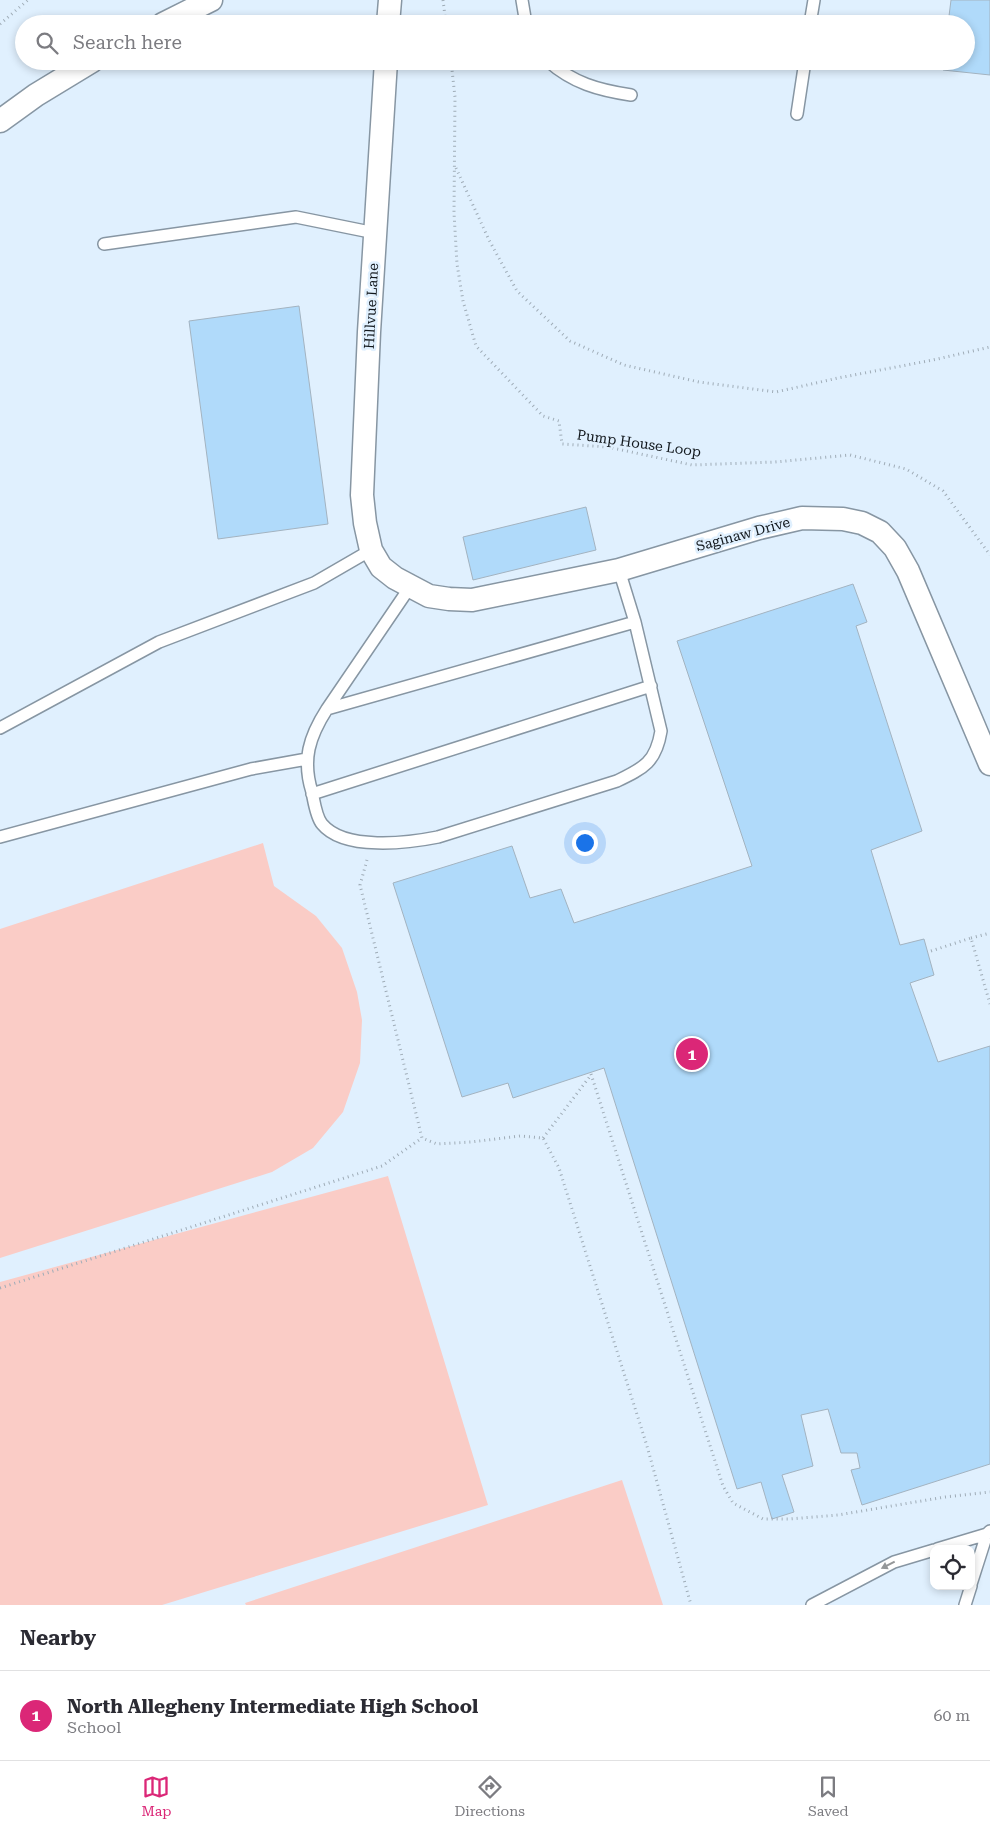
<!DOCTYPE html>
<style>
:root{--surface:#fff;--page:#f2f2f3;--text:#2b2b33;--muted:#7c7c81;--line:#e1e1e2;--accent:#db2777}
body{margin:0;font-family:"Roboto Serif",serif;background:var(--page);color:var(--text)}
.controls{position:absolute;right:15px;bottom:15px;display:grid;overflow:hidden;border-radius:10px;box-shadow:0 2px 8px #0003}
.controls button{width:45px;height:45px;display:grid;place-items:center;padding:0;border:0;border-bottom:1px solid var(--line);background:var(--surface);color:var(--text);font:25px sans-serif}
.you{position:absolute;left:584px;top:842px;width:18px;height:18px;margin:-12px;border:4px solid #fff;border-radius:50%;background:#1a73e8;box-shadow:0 0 0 8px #1a73e833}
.badge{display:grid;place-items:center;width:32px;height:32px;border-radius:50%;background:var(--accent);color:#fff;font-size:16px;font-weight:700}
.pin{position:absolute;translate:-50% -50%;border:2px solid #fff;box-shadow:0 1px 5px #0006}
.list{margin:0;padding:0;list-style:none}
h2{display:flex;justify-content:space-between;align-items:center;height:65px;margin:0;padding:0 20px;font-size:21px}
h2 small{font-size:16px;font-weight:400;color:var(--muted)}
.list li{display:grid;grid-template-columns:32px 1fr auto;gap:15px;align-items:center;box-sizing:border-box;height:90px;padding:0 20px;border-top:1px solid var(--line)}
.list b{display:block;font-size:19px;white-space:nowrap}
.list p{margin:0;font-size:16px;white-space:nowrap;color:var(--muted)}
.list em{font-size:16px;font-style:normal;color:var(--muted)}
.icon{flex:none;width:28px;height:28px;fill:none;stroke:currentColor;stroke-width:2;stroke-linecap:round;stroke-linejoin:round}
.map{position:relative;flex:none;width:990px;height:1605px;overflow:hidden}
.search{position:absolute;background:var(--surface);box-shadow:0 2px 8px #0003;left:15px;right:15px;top:15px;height:55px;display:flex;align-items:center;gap:12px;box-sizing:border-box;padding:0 18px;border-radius:28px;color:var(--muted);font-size:19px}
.sheet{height:155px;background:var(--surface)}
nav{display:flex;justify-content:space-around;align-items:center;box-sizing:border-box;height:70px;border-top:1px solid var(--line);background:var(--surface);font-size:14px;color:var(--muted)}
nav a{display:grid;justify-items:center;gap:2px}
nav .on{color:var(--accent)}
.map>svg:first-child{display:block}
.green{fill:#faccc6}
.building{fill:#b0dafa;stroke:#a3b3c0}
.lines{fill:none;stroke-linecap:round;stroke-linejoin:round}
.lane-casing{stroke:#8796a3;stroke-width:14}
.street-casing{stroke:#8796a3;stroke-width:25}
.path{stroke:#9facb7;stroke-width:3;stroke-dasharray:1 4;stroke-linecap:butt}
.lane{stroke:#fff;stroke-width:11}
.street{stroke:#fff;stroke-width:22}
.oneway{fill:#949799}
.labels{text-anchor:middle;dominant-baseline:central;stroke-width:5;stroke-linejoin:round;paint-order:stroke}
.street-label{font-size:14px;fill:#11171c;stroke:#e0f0fe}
</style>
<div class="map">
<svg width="990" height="1605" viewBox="0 0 990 1605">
<rect width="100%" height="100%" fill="#e0f0fe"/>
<path class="green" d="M263 843 274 886 316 916 342 948 357 992 362 1020 360 1063 343 1112 313 1148 272 1172 0 1258V929Z
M388 1176 488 1505 162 1605H0V1282Z
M622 1480 663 1605H246L245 1603Z"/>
<path class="building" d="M951 0H990V75L943 70 944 61H966V24H948Z
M299 306 328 524 218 539 189 321Z
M586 507 596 550 473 580 463 537Z
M853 584 867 622 856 626 922 831 871 850 900 945 924 939 934 975 910 983 938 1062 990 1046V1464L862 1505 851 1470 860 1468 857 1453H841L828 1409 801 1415 813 1466 782 1475 794 1512 772 1519 761 1482 737 1489 604 1068 513 1098 508 1083 462 1097 393 883 512 846 530 898 561 889 574 923 752 866 677 641Z"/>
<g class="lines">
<g class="lane-casing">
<path id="lane" d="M522 0 526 24
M810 24 814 0
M548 61C573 83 598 90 631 95
M797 114 805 61
M104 244 296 217 375 233
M410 587 327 709C309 737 302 760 312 792 314 801 316 817 322 824 344 851 408 843 438 837L617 781C644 768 656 762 661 731L635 622 619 570
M327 709 635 622
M0 728 159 642 314 583 371 550
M312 794 651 686
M0 837 251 769 307 759
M937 1549 987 1534
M971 1584 987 1534 990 1531
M812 1605 894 1562 934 1550
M965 1605 971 1586"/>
</g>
<g class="street-casing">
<path id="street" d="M163 24 211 0
M388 24 390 0
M386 61 369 332 362 495 365 523 371 550 381 567 395 578 429 596 449 599 472 600 619 570 759 528 802 518 843 519 862 523 880 532 895 548 908 571 990 764
M0 121 36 95 92 61"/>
</g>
<path class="path" d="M443 0 446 24
M0 24 28 0
M451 61 455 97 454 213 457 264 463 301 476 346 543 416 559 421 562 444 608 447 692 465 775 462 850 455 906 469 943 491 990 555
M456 168 489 240 517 291 570 341 624 365 699 382 776 392 838 378 933 360 990 347
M367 860 360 885 422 1138 437 1144 471 1142 520 1136 543 1138 559 1168 647 1446 691 1605
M971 938 990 933
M931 951 971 938 990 1004
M591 1074 723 1486 733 1503 763 1519H790L838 1515 945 1497 990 1492
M543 1138 591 1075
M0 1288 382 1166 422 1138"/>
<use href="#lane" class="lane"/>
<use href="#street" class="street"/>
</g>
<defs><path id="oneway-solid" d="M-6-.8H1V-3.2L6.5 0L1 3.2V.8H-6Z" transform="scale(1.25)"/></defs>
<use class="oneway" href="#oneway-solid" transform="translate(888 1565) rotate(153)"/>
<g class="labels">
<g class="street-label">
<text transform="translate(371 306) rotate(-87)">Hillvue Lane</text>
<text transform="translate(639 443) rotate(8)">Pump House Loop</text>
<text transform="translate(743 534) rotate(-15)">Saginaw Drive</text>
</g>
</g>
</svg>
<div class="controls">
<button><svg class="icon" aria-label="locate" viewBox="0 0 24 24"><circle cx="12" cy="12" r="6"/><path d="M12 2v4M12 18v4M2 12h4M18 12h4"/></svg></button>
</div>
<div class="you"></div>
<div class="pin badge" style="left:692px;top:1054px">1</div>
<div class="search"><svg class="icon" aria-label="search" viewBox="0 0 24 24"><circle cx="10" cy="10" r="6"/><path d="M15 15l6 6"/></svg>Search here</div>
</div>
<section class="sheet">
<h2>Nearby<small></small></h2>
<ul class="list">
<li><span class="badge">1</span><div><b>North Allegheny Intermediate High School</b><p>School</p></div><em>60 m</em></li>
</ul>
</section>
<nav>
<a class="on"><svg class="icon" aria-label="map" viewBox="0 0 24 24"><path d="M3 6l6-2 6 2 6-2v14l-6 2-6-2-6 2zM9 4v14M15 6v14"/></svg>Map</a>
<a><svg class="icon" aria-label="directions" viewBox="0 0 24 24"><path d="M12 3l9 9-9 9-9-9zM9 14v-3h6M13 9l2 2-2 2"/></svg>Directions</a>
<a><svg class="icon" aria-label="saved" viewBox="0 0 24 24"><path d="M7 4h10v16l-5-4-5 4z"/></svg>Saved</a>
</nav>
